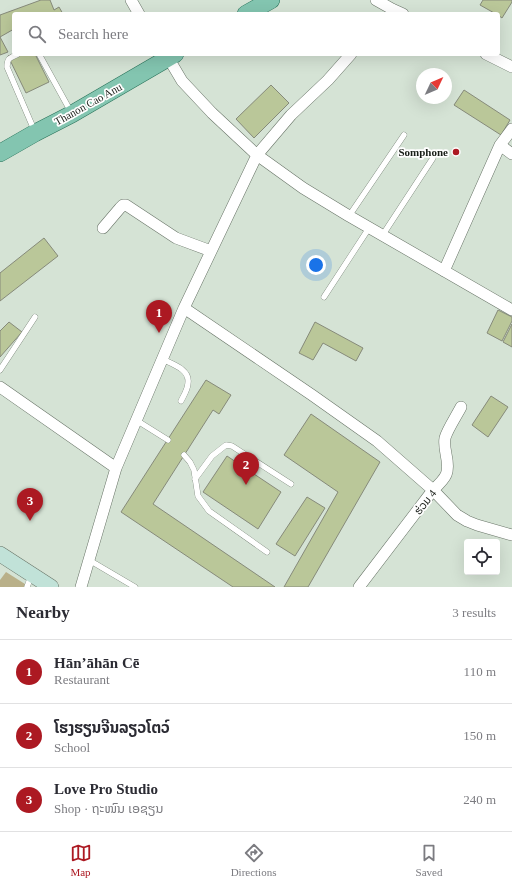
<!DOCTYPE html>
<meta charset="utf-8">
<style>
:root{--surface:#fff;--page:#f2f2f3;--text:#2b2b33;--muted:#7c7c81;--line:#e1e1e2;--accent:#ac1922}
body{margin:0;font-family:"Times New Roman","Noto Sans Lao",serif;background:var(--page);color:var(--text)}
.controls{position:absolute;right:12px;bottom:12px;display:grid;overflow:hidden;border-radius:4px;box-shadow:0 4px 16px #0002}
.controls button{width:36px;height:36px;display:grid;place-items:center;padding:0;border:0;border-bottom:1px solid var(--line);background:var(--surface);color:var(--text);font:20px sans-serif}
.compass{position:absolute;left:416px;top:68px;width:36px;height:36px;border-radius:50%;background:var(--surface);box-shadow:0 4px 16px #0002;rotate:46deg}
.you{position:absolute;left:316px;top:265px;width:14px;height:14px;margin:-10px;border:3px solid #fff;border-radius:50%;background:#1a73e8;box-shadow:0 0 0 6px #1a73e833}
.badge{display:grid;place-items:center;width:26px;height:26px;border-radius:50%;background:var(--accent);color:#fff;font-size:13px;font-weight:700}
.pin{position:absolute;translate:-50% -33px;filter:drop-shadow(0 1px 2px #0008)}
.pin::after{content:'';position:absolute;top:21px;width:14px;height:12px;background:inherit;clip-path:polygon(0 0,100% 0,50% 100%)}
.list{margin:0;padding:0;list-style:none}
h2{display:flex;justify-content:space-between;align-items:center;height:52px;margin:0;padding:0 16px;font-size:17px}
h2 small{font-size:13px;font-weight:400;color:var(--muted)}
.list li{display:grid;grid-template-columns:26px 1fr auto;gap:12px;align-items:center;box-sizing:border-box;height:64px;padding:0 16px;border-top:1px solid var(--line)}
.list b{display:block;font-size:15px;white-space:nowrap}
.list p{margin:0;font-size:13px;white-space:nowrap;color:var(--muted)}
.list em{font-size:13px;font-style:normal;color:var(--muted)}
.icon{flex:none;width:22px;height:22px;fill:none;stroke:currentColor;stroke-width:2;stroke-linecap:round;stroke-linejoin:round}
.map{position:relative;flex:none;width:512px;height:587px;overflow:hidden}
.search{position:absolute;background:var(--surface);box-shadow:0 4px 16px #0002;left:12px;right:12px;top:12px;height:44px;display:flex;align-items:center;gap:10px;box-sizing:border-box;padding:0 14px;border-radius:4px;color:var(--muted);font-size:15px}
.sheet{height:244px;background:var(--surface)}
nav{display:flex;justify-content:space-around;align-items:center;box-sizing:border-box;height:56px;border-top:1px solid var(--line);background:var(--surface);font-size:11px;color:var(--muted)}
nav a{display:grid;justify-items:center;gap:2px}
nav .on{color:var(--accent)}
.map>svg:first-child{display:block}
.green{fill:#b9b089}
.building{fill:#bac799;stroke:#868a7a}
.lines{fill:none;stroke-linecap:round;stroke-linejoin:round}
.service-casing{stroke:#687467;stroke-width:6}
.minor-casing{stroke:#687467;stroke-width:12}
.secondary-casing{stroke:#687467;stroke-width:16}
.primary-casing{stroke:#287259;stroke-width:18}
.service{stroke:#fff;stroke-width:5.5}
.minor{stroke:#fff;stroke-width:11}
.secondary{stroke:#c1e2d8;stroke-width:15}
.primary{stroke:#83c5b0;stroke-width:17}
.poi-dot{fill:#ac1922;stroke:#fff;stroke-width:1.5}
.labels{text-anchor:middle;dominant-baseline:central;stroke-width:3.5;stroke-linejoin:round;paint-order:stroke}
.street-label{font-size:11px;fill:#191e18;stroke:#fff}
.poi-label{font-size:11px;font-weight:bold;fill:#191e18;stroke:#fff;text-anchor:end}
</style>
<div class="map">
<svg width="512" height="587" viewBox="0 0 512 587">
<rect width="100%" height="100%" fill="#d5e3d5"/>
<path class="green" d="M6 572 25 584 24 587H0V580Z"/>
<path class="building" d="M41 0H50L54 10 59 7 63 14H14V29L0 37 8 52 0 55V15Z
M483 0H512V2L502 18 498 15V14H496L480 5Z
M14 54H35L49 82 26 93 8 56Z
M271 85 289 103 254 138 236 119Z
M464 90 510 120 501 135 454 105Z
M44 238 58 256 0 301V273Z
M498 310 512 317V321L502 341 487 333Z
M9 322 22 332 0 357V331Z
M315 322 363 348 356 361 323 343 313 360 299 353Z
M512 324V347L503 342Z
M206 380 231 395 219 414 213 410 153 504 275 587H233L121 512Z
M491 396 508 407 488 437 472 425Z
M311 414 380 462 308 587H284L338 492 284 455Z
M227 456 281 492 258 529 203 492Z
M307 497 325 508 295 556 276 544Z"/>
<g class="lines">
<g class="service-casing">
<path id="service" d="M18 54C10 58 7 58 7 67L35 132
M39 54 71 112
M349 216 404 135
M382 236 433 158
M324 297 369 228
M162 359C172 364 190 369 188 383 188 389 184 395 181 401
M0 370 35 317
M136 420 168 440
M184 455 190 462 194 470 198 496 209 511 267 552
M195 479 212 456 226 445 232 446 291 484
M89 560 135 587
M27 587 31 576"/>
</g>
<g class="minor-casing">
<path id="minor" d="M131 0 139 14
M376 0 392 9 403 14
M166 54 182 81 212 113 257 155 303 188 349 216 512 310
M486 54 512 67
M500 145 512 154
M103 228 120 208 123 205H126L176 238 211 251
M444 271 500 145 512 129
M184 308 312 395 377 441 433 490 457 515 467 521 477 525 512 535
M0 387 116 468
M81 587 116 468 184 308 257 155 291 115 328 80 351 54
M359 587 433 490C447 477 450 473 446 454 445 449 444 444 445 438 447 430 457 415 461 407"/>
</g>
<g class="secondary-casing">
<path id="secondary" d="M0 554 51 587"/>
</g>
<g class="primary-casing">
<path id="primary" d="M246 14 271 0
M0 153 35 133 72 114 175 54"/>
</g>
<use href="#service" class="service"/>
<use href="#minor" class="minor"/>
<use href="#secondary" class="secondary"/>
<use href="#primary" class="primary"/>
</g>
<circle class="poi-dot" cx="456" cy="152" r="4"/>
<g class="labels">
<g class="street-label">
<text transform="translate(88 104) rotate(-29)">Thanon Cao Anu</text>
<text transform="translate(425 502) rotate(-52)">ຮ່ວມ 4</text>
</g>
<g class="poi-label">
<text x="448" y="152">Somphone</text>
</g>
</g>
</svg>
<div class="controls">
<button><svg class="icon" aria-label="locate" viewBox="0 0 24 24"><circle cx="12" cy="12" r="6"/><path d="M12 2v4M12 18v4M2 12h4M18 12h4"/></svg></button>
</div>
<svg class="compass" viewBox="-18 -18 36 36"><path d="M0-13l5 13h-10z" fill="#e53935"/><path d="M0 13l5-13h-10z" fill="#7c7c81"/></svg>
<div class="you"></div>
<div class="pin badge" style="left:159px;top:333px">1</div>
<div class="pin badge" style="left:246px;top:485px">2</div>
<div class="pin badge" style="left:30px;top:521px">3</div>
<div class="search"><svg class="icon" aria-label="search" viewBox="0 0 24 24"><circle cx="10" cy="10" r="6"/><path d="M15 15l6 6"/></svg>Search here</div>
</div>
<section class="sheet">
<h2>Nearby<small>3 results</small></h2>
<ul class="list">
<li><span class="badge">1</span><div><b>Hān’āhān Cē</b><p>Restaurant</p></div><em>110 m</em></li>
<li><span class="badge">2</span><div><b>ໂຮງຮຽນຈີນລຽວໂຕວ໌</b><p>School</p></div><em>150 m</em></li>
<li><span class="badge">3</span><div><b>Love Pro Studio</b><p>Shop · ຖະໜົນ ເອຊຽນ</p></div><em>240 m</em></li>
</ul>
</section>
<nav>
<a class="on"><svg class="icon" aria-label="map" viewBox="0 0 24 24"><path d="M3 6l6-2 6 2 6-2v14l-6 2-6-2-6 2zM9 4v14M15 6v14"/></svg>Map</a>
<a><svg class="icon" aria-label="directions" viewBox="0 0 24 24"><path d="M12 3l9 9-9 9-9-9zM9 14v-3h6M13 9l2 2-2 2"/></svg>Directions</a>
<a><svg class="icon" aria-label="saved" viewBox="0 0 24 24"><path d="M7 4h10v16l-5-4-5 4z"/></svg>Saved</a>
</nav>
